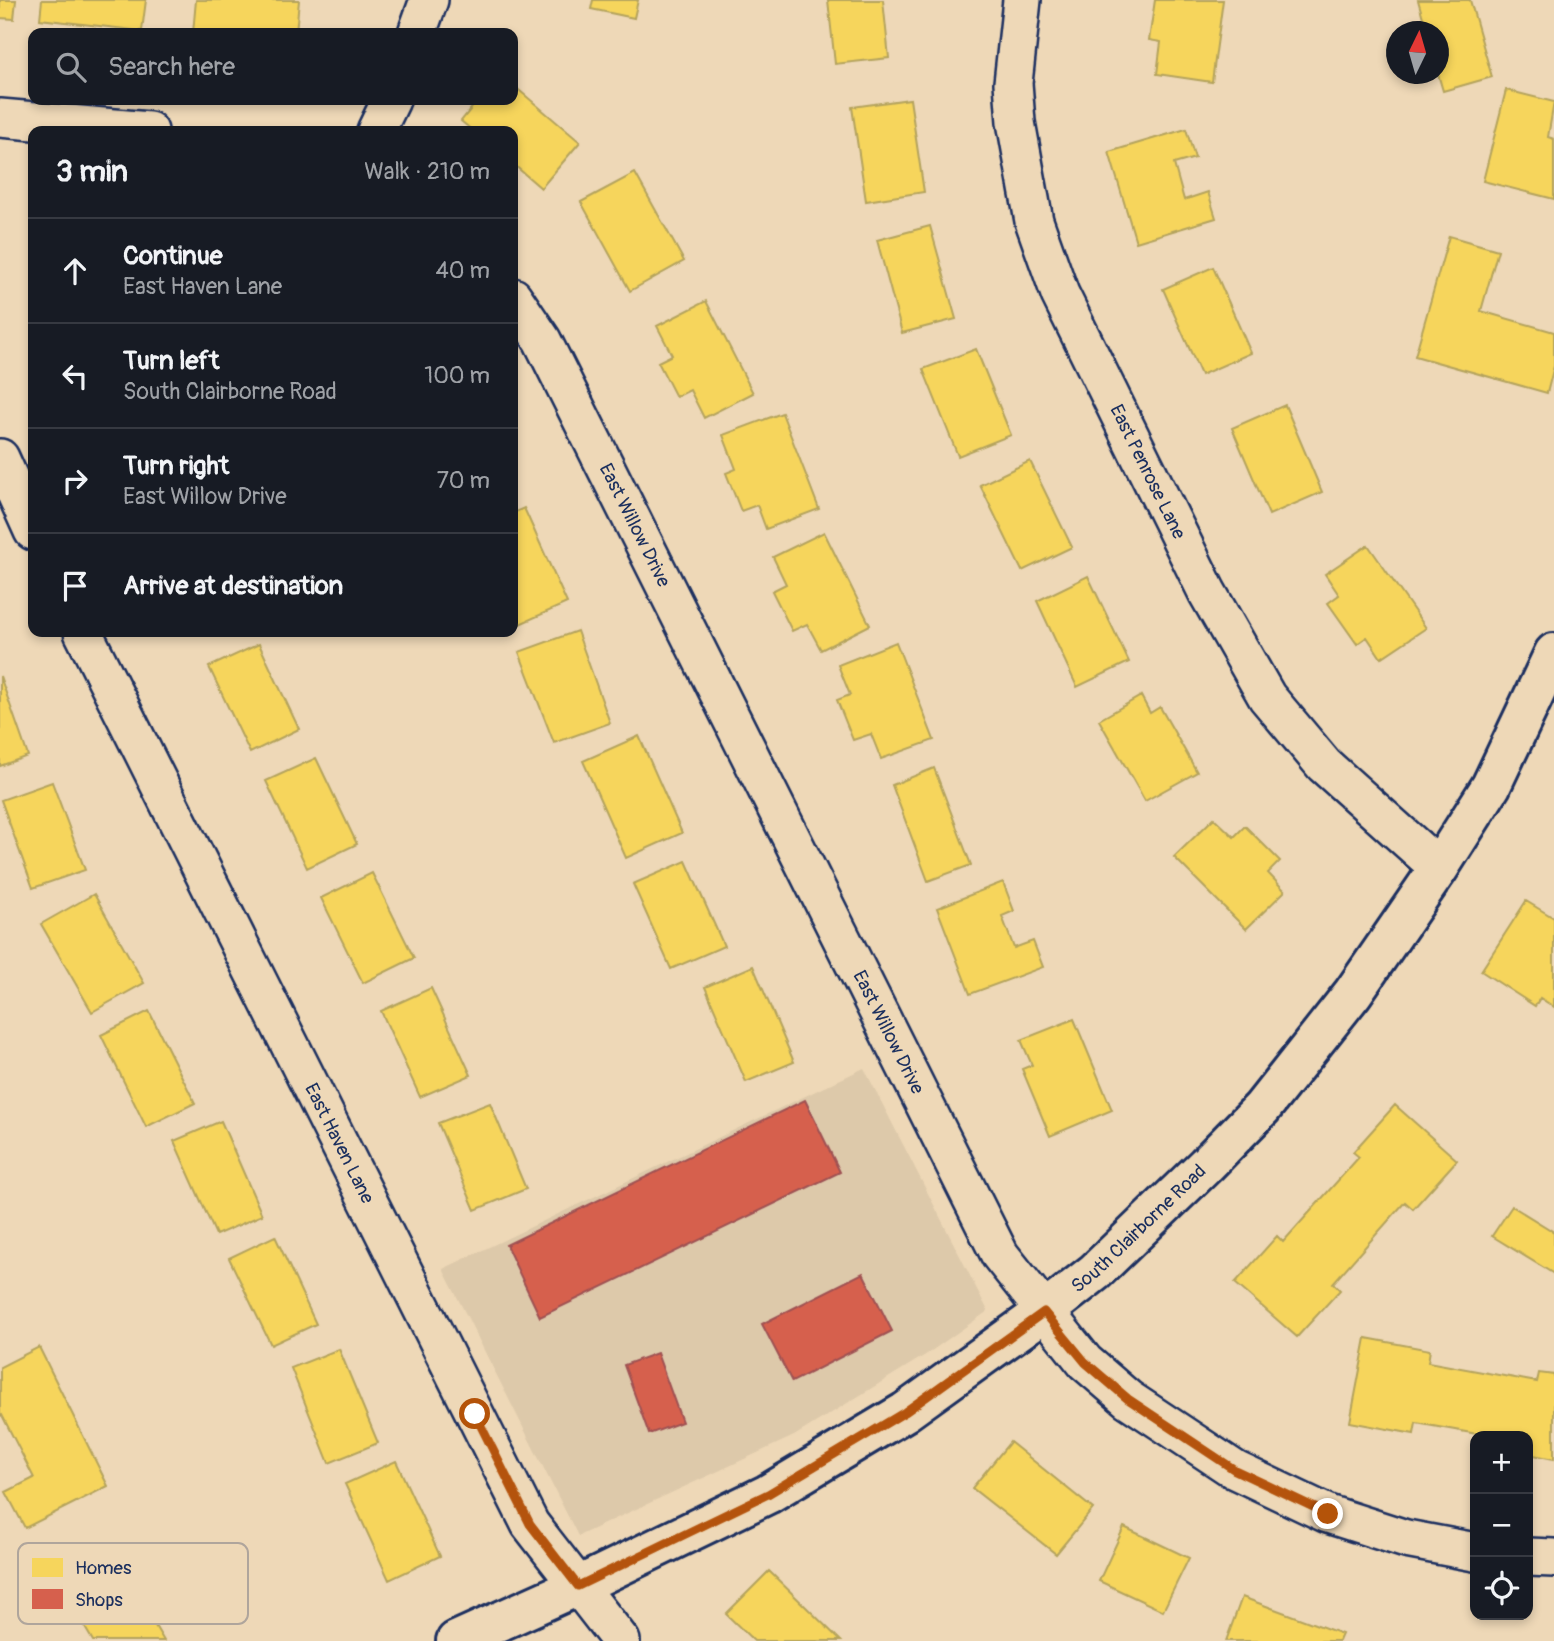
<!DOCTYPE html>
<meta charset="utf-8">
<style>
:root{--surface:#171b24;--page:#242831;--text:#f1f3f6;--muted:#9ea1a6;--line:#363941}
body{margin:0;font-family:Pangolin,sans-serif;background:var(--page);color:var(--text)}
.controls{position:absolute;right:21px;bottom:21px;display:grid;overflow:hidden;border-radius:14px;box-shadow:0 4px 10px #0003}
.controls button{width:63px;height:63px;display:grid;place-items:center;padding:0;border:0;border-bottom:2px solid var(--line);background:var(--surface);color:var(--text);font:35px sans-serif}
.compass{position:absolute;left:1386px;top:21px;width:63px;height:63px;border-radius:50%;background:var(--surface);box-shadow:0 4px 10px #0003;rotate:5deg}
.stop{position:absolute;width:21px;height:21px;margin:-16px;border:5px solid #b45309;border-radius:50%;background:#fff}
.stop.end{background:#b45309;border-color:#fff;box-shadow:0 2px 7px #0008}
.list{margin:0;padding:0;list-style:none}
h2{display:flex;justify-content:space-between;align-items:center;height:91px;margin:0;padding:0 28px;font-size:30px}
h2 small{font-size:23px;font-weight:400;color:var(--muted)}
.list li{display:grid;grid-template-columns:46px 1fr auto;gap:21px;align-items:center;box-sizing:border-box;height:105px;padding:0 28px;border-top:2px solid var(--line)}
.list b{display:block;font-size:26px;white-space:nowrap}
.list p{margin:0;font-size:23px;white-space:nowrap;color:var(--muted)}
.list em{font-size:23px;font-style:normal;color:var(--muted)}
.icon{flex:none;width:38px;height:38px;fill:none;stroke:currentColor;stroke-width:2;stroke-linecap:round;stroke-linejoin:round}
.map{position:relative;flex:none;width:1554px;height:1641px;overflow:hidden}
.search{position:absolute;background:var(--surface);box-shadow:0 4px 10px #0003;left:28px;top:28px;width:490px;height:77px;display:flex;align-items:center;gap:18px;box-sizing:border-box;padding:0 24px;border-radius:14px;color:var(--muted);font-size:26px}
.panel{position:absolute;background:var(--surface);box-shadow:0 4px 10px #0003;left:28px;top:126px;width:490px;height:511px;border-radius:14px}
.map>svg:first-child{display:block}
.built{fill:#ddc9aa}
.homes{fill:#f6d55c;stroke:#b4a35d;stroke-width:2}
.shops{fill:#d6604d;stroke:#9e5152;stroke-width:2}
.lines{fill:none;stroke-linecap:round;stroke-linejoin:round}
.minor-casing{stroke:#1b2f5e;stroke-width:42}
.tertiary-casing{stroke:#1b2f5e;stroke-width:44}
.minor{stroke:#eed8b7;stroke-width:37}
.tertiary{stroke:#eed8b7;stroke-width:38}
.route{stroke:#b45309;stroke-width:9}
.labels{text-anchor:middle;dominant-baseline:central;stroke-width:7;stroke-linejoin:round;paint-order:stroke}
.street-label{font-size:19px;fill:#1b2f5e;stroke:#eed8b7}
.key{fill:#eed8b7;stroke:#afa59c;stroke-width:2}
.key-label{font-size:19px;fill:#1b2f5e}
</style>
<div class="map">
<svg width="1554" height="1641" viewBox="0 0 1554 1641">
<rect width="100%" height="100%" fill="#eed8b7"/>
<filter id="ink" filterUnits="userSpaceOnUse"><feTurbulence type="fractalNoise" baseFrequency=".0143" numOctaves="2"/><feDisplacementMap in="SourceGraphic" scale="14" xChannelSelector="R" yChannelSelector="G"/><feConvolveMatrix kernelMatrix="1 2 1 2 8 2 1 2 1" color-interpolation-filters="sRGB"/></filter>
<g filter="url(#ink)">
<path class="built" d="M864 1068 988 1311 927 1354 794 1436 578 1536 443 1269Z"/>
<path class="homes" d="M0 0H16L14 19 0 18Z
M42 0H146L142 31 40 19Z
M196 0H299L296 33H193Z
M593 0H638L634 18 591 9Z
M828 0H883L889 58 835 64Z
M1155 0H1223L1212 82 1157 74 1161 42 1149 40Z
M1418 0H1470L1492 77 1443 91 1438 74V32H1427Z
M513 85 580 142 541 188 513 164V131H473L461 121 478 100H513Z
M1506 90 1554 102 1548 137 1554 139V199L1483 181Z
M910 99 924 192 866 201 852 107Z
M1186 129 1195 158 1174 164 1184 200 1208 192 1216 218 1136 242 1109 152Z
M635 173 684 261 630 291 581 202Z
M930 226 956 319 902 333 877 240Z
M1449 236 1498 250 1481 311 1554 332V366L1547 393 1415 356Z
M1213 267 1251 353 1201 375 1163 289Z
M706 301 753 393 704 418 690 390 676 397 658 362 672 355 657 326Z
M976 349 1011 435 958 456 923 369Z
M1285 405 1322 492 1269 515 1232 428Z
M782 413 819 509 766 529 757 505 741 511 726 473 736 469 723 435Z
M1030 461 1072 547 1022 571 980 485Z
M524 508 567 603 513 627V513Z
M824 532 870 625 821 650 807 624 792 631 772 591 786 584 773 557Z
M1368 545 1426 628 1381 658 1367 637 1357 644 1328 603 1339 595 1325 574Z
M1088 576 1129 662 1077 687 1037 601Z
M577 631 610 723 554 743 519 652Z
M896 642 934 740 881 759 871 734 853 740 837 700 850 695 838 665Z
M259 644 299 729 250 753 209 667Z
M0 676 28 756 0 766Z
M1141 696 1150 713 1160 707 1197 772 1145 801 1099 720Z
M639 736 682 833 626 858 583 761Z
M316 758 357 844 307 868 266 781Z
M934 768 971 865 928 881 892 785Z
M52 782 85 870 33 888 1 800Z
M1214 818 1234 837 1245 826 1280 861 1268 873 1285 891 1246 929 1174 857Z
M686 861 724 946 671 969 633 884Z
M372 873 414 958 363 983 321 898Z
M1003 882 1014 911 1002 916 1014 948 1033 941 1043 967 970 994 937 908Z
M94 894 144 983 92 1012 41 924Z
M1526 901 1554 918V1007L1540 998 1535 1006 1481 971Z
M753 966 794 1062 746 1082 705 987Z
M431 988 471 1075 420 1097 381 1011Z
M149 1011 195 1103 146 1127 101 1035Z
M1074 1019 1112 1110 1050 1136 1022 1069 1032 1065 1021 1040Z
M490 1103 526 1189 475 1210 438 1123Z
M1395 1105 1457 1160 1413 1209 1405 1202 1333 1283 1340 1290 1297 1337 1235 1283 1277 1236 1283 1242 1359 1157 1353 1152Z
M221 1121 262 1215 216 1235 174 1141Z
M1512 1206 1554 1232V1274L1492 1236Z
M275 1236 316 1324 271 1345 229 1258Z
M1366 1338 1430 1350 1428 1362 1537 1382 1539 1373 1554 1375V1459L1528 1454V1436H1488L1416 1423 1414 1434 1350 1422Z
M39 1347 108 1486 25 1528 6 1492 34 1478 2 1415 0 1416V1367Z
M339 1349 378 1443 329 1463 291 1368Z
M1010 1442 1093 1509 1056 1554 972 1488Z
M396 1461 440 1556 389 1580 345 1484Z
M1124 1527 1189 1558 1163 1611 1099 1581Z
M109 1565 123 1589 131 1585 164 1641H93L64 1592Z
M769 1571 841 1641H754L726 1614Z
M1242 1597 1342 1634 1339 1641H1226Z"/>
<path class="shops" d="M805 1100 840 1172 540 1317 506 1245Z
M863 1273 892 1331 792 1382 762 1324Z
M657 1353 682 1422 649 1434 624 1365Z"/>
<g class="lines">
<g class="minor-casing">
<g id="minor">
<path id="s1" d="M1022 0 1013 83 1016 122 1034 221 1060 294 1207 592 1267 697 1324 765 1439 868"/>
<path d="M417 33 429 0"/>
<path d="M0 118 149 131"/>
<path d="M376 131 391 100"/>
<path id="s2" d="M513 297 542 340 1000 1255 1085 1362 1128 1399 1235 1470 1328 1514 1406 1539 1475 1552"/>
<path d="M0 458 33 531"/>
<path id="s3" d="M83 632 530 1524 621 1641"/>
<path d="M1528 1557 1554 1558"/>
</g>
</g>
<g class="tertiary-casing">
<g id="tertiary">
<path id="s4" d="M456 1641 578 1586 768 1494 905 1412 1044 1312 1095 1272 1206 1165 1262 1108 1353 993 1439 868 1491 786 1554 653"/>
</g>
</g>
<use href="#minor" class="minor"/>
<use href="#tertiary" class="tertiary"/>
</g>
</g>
<g class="lines" filter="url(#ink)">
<path class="route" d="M475 1414 530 1524 578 1586 768 1494 905 1412 1044 1312 1085 1362 1128 1399 1235 1470 1328 1514"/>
</g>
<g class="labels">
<g class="street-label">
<text stroke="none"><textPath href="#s1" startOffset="499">East Penrose Lane</textPath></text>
<text stroke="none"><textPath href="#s2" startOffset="259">East Willow Drive</textPath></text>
<text stroke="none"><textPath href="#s2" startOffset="826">East Willow Drive</textPath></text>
<text stroke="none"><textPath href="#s3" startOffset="572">East Haven Lane</textPath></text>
<text stroke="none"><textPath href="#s4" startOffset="802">South Clairborne Road</textPath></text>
</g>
</g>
<rect x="18" y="1543" width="230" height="81" rx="10" class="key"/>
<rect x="32" y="1558" width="31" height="19" fill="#f6d55c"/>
<rect x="32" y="1589" width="31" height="20" fill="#d6604d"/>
<g class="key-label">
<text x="75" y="1574">Homes</text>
<text x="75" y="1606">Shops</text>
</g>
</svg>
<div class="controls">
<button>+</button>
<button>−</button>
<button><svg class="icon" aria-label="locate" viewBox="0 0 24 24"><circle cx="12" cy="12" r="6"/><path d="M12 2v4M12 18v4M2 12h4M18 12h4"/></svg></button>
</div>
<svg class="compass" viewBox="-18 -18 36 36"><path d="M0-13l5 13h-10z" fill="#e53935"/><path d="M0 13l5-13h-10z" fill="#9ea1a6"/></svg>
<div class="stop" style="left:475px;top:1414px"></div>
<div class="stop end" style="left:1328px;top:1514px"></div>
<div class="search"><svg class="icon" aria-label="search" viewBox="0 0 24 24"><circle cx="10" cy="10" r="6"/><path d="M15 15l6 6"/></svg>Search here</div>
<section class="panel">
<h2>3 min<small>Walk · 210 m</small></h2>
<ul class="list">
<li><svg class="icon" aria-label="ahead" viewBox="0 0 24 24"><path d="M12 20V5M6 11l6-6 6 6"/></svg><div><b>Continue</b><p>East Haven Lane</p></div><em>40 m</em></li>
<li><svg class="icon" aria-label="left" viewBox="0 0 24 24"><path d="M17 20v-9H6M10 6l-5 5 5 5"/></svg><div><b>Turn left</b><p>South Clairborne Road</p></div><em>100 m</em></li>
<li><svg class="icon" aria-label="right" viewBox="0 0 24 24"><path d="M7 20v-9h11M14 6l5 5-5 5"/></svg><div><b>Turn right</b><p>East Willow Drive</p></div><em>70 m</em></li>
<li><svg class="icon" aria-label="arrive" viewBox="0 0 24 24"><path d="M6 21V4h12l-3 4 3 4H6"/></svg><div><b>Arrive at destination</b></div></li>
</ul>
</section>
</div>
